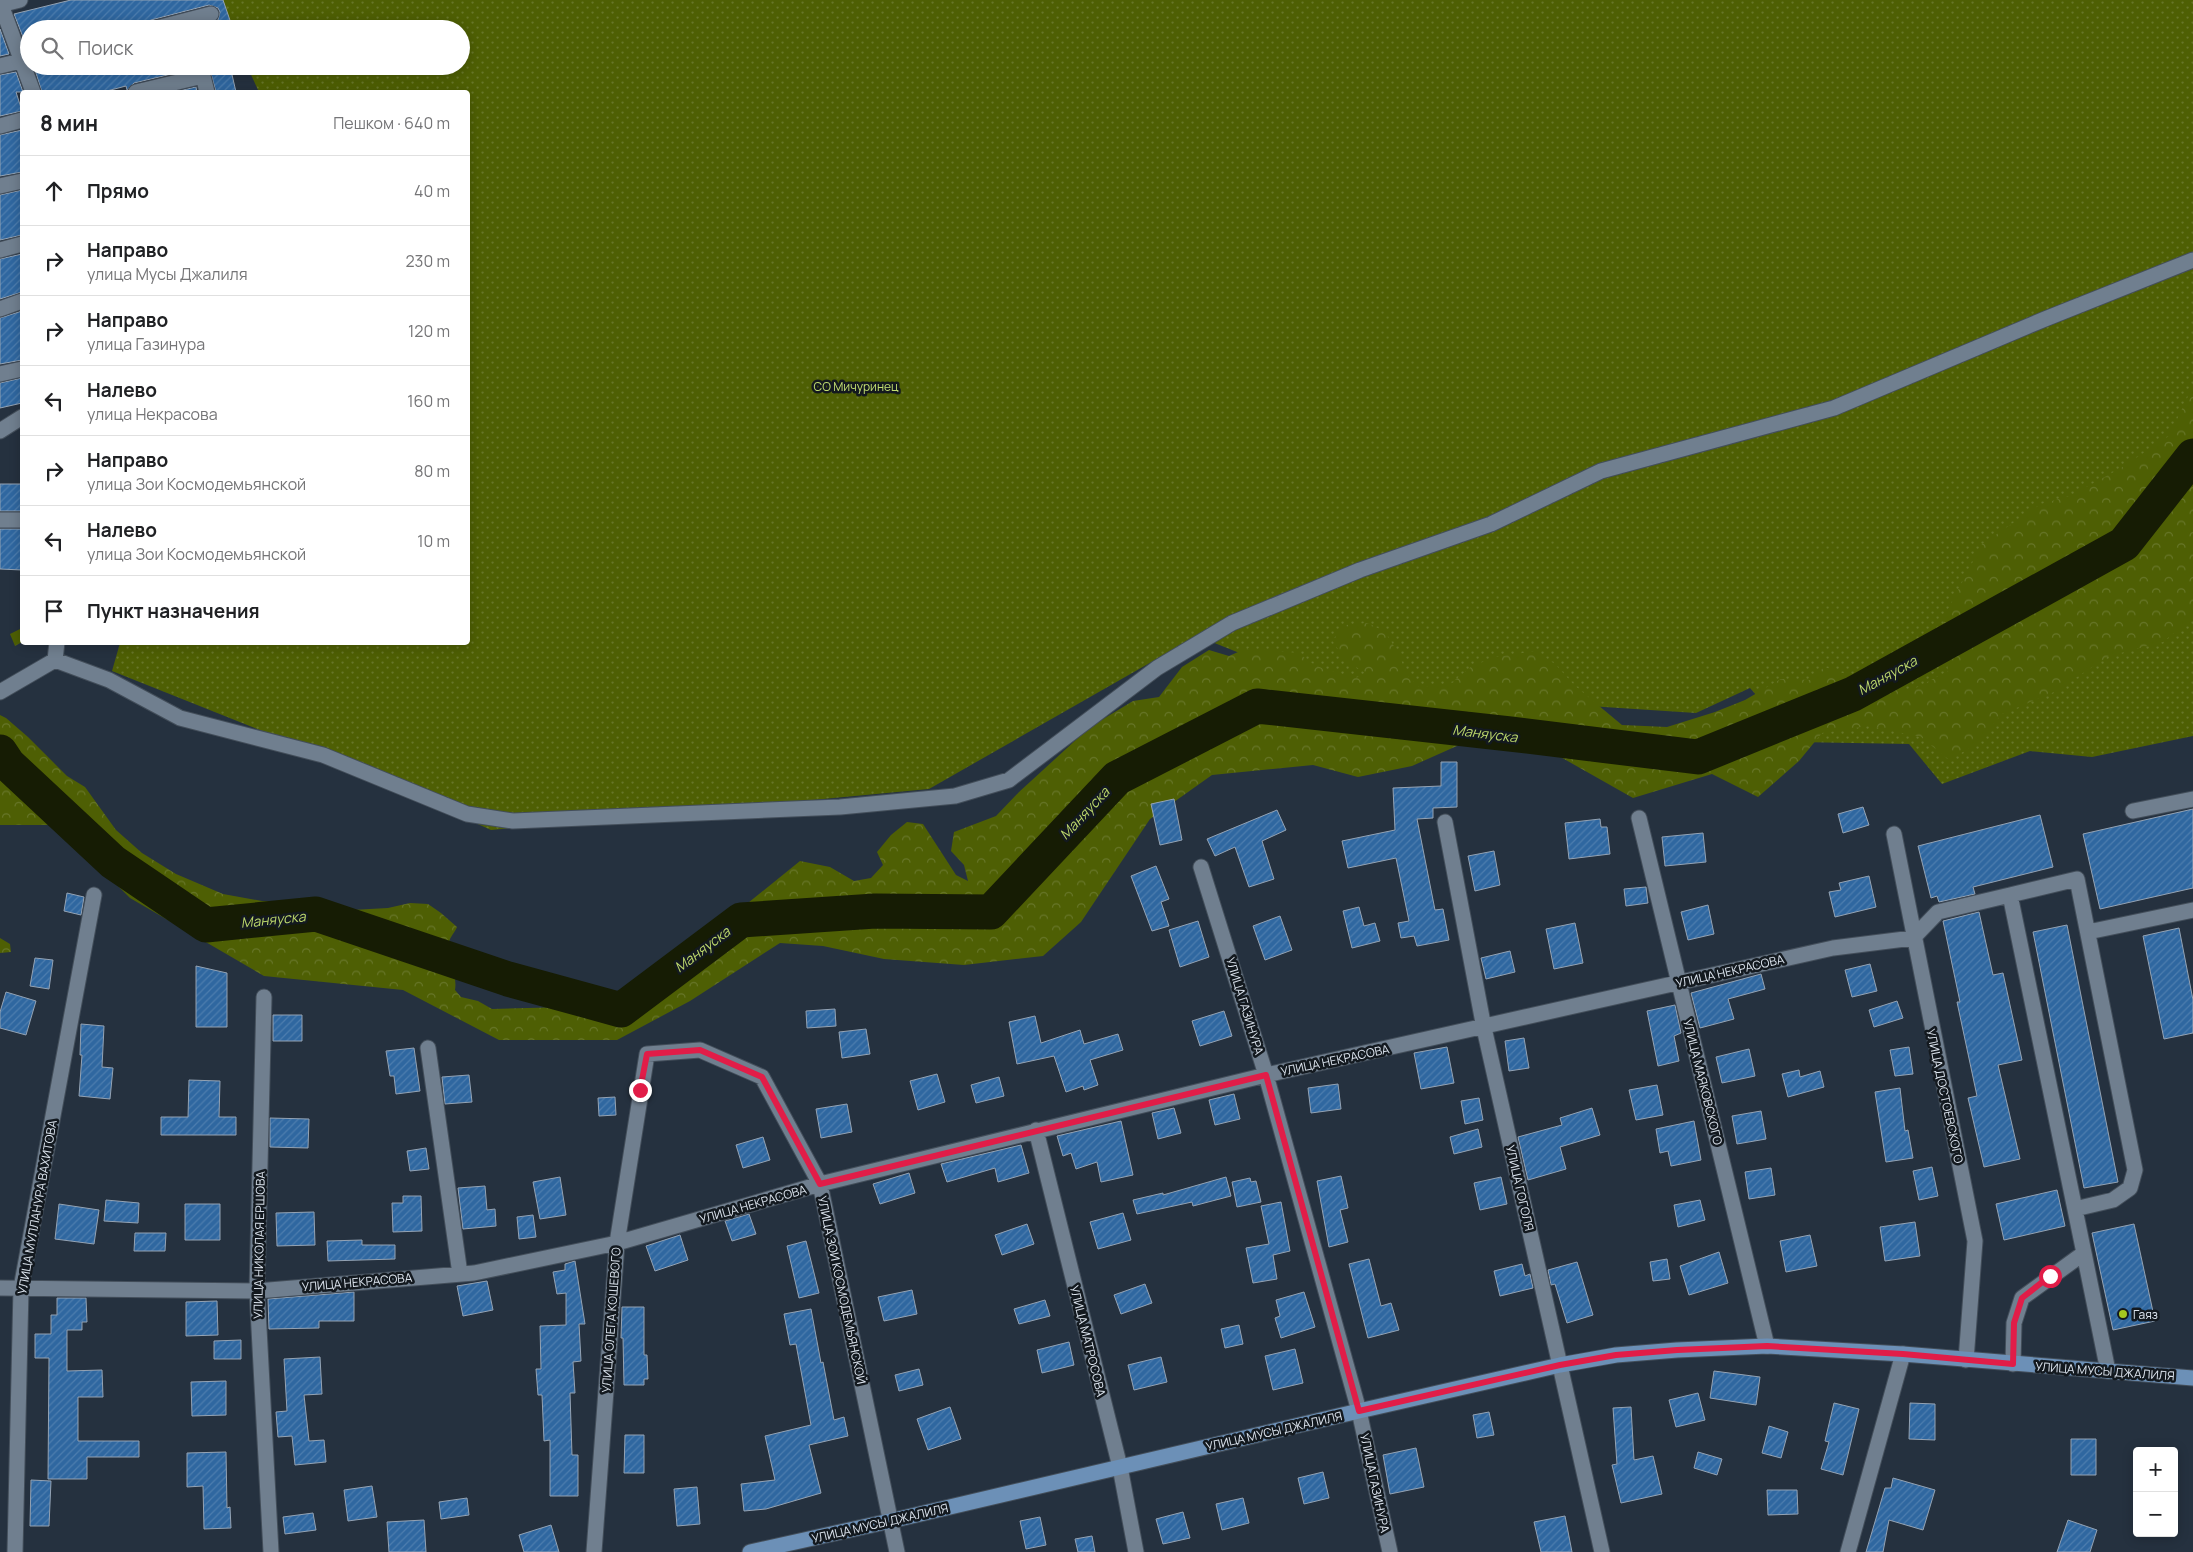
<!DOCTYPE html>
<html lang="ru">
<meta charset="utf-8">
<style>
:root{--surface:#fff;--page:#f6f6f6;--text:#202124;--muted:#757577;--line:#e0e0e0}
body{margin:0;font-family:Manrope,sans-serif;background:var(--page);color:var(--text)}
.controls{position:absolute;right:15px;bottom:15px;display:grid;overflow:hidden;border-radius:5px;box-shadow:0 2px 12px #0003}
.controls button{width:45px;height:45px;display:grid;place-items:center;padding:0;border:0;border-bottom:1px solid var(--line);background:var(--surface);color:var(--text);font:25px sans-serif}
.stop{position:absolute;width:15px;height:15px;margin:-11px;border:4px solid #e11d48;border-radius:50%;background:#fff}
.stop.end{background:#e11d48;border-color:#fff;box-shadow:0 1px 5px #0008}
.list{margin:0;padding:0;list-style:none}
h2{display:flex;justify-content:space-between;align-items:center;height:65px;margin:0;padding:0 20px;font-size:21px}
h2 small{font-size:16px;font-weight:400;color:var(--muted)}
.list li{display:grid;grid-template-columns:32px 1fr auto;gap:15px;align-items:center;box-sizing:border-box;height:70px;padding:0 20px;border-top:1px solid var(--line)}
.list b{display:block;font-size:19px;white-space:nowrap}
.list p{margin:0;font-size:16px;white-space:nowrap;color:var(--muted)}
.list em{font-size:16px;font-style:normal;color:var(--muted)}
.icon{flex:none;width:28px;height:28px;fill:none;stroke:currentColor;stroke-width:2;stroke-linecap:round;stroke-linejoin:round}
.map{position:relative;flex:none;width:2193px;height:1552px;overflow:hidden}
.search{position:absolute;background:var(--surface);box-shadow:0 2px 12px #0003;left:20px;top:20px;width:450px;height:55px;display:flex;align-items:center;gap:12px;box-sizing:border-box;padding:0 18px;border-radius:28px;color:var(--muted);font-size:19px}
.panel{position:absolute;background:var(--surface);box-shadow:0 2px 12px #0003;left:20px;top:90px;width:450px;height:555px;border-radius:5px}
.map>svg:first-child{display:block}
.grass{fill:url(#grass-dots)}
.forest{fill:url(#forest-crowns)}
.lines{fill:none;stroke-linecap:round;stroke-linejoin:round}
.river{stroke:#161c04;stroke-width:35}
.building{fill:url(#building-hatch);stroke:#94a3b4}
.minor-casing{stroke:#434e5a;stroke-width:17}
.major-casing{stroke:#434e5a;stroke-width:17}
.minor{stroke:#707f8f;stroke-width:15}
.major{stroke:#6c90b7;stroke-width:15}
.route{stroke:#e11d48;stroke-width:6}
.poi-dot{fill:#a6c820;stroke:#13191f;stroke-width:2}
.labels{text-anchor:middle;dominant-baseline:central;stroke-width:5;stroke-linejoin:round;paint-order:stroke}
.park-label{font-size:12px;fill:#c3df72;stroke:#13191f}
.street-label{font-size:12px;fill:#dde5ef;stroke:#13191f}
.poi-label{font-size:12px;fill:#dde5ef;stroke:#13191f;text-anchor:start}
.water-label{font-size:14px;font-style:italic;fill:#bdd86c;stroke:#13191f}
</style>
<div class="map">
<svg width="2193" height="1552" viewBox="0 0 2193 1552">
<defs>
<pattern id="grass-dots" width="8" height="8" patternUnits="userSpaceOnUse" patternTransform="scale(1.25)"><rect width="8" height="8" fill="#4e5f04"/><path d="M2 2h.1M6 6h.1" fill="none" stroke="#677629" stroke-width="1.8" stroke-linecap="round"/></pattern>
<pattern id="forest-crowns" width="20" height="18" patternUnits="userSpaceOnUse" patternTransform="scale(1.25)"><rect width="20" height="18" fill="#4e5f04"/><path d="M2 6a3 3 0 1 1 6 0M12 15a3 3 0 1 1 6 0" fill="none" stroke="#677629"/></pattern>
<pattern id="building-hatch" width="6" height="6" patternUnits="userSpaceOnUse" patternTransform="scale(1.25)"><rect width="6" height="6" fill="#2f67a0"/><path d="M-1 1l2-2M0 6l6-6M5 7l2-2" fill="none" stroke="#4d7dae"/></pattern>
</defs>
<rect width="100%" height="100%" fill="#25313f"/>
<path class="grass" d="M220 0H2193V736L2092 757 2030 751 1942 784 1909 744 1797 742 1750 688 1696 713 1329 689 1197 636 929 789 491 830 347 765 112 671 120 643 468 642V92H259L247 66H461V29H232Z"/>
<path class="forest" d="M2193 386V617L2163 642 2109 656 2054 692 2002 714 1975 745 1949 760 1921 737 1868 726 1822 733 1799 761 1758 797 1712 774 1633 798 1504 725 1412 766 1358 777 1313 765 1212 775 1150 819 1081 922 1043 956 964 965 884 959 823 946 780 943 690 1001 617 1040H499L403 990 264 976 130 898 57 825H0V715L6 718 28 737 67 776 85 787 116 830 142 853 176 874 223 894 262 901H303L352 910 388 908 410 903 428 904 441 913 457 927C455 932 450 937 449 942 445 954 458 973 455 990L461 997 478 1001 492 1009 567 1007 584 1009 621 997 654 979 800 861 830 867 854 881 871 878 883 865 877 852 891 835 907 822 923 824 956 875 968 881 964 865 951 851 954 832 996 816 1019 792 1090 727 1133 701 1159 697 1182 667 1209 650 1229 656 1247 648 1298 653 1316 666 1355 678 1367 674 1345 660 1332 640 1346 625 1368 623 1385 632 1397 651 1408 676 1419 687 1450 684 1472 666 1496 657 1535 651 1555 664 1574 685 1622 725 1667 727 1715 712 1745 700 1781 679 1811 680 1824 667 1855 677 1912 690 1948 671 1943 619 1982 544 2041 504 2070 496 2121 468 2169 436Z
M22 628V642L15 646 10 634Z
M0 938 10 944 11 952 0 953Z"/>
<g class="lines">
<path class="river" d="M0 752 8 764 113 862 206 925 316 914 508 979 621 1010 741 920 875 911 991 912 1117 778 1257 706 1510 734 1698 757 1853 694 2124 544 2193 456"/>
</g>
<path class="building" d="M71 0H223L233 29H191L218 20 220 12 218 8 209 5 151 20 146 23 144 29H135L134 23 110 29H29L28 50 14 14Z
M0 29 9 54 0 56Z
M230 66 236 92H216L210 70 201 67 134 83 127 90 126 86 103 92H42L34 67Z
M16 72 23 92H16L22 111 0 116V75Z
M196 87 197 92H174Z
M22 130V172L0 176V135Z
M22 190V235L0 240V195Z
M22 254V292L0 299V259Z
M22 311V360L0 364V318Z
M22 378V403L0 408V383Z
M0 484H22V511H0Z
M0 529H22V570L0 569Z
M1441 762H1457V807L1433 808V818L1417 819 1435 910 1443 909 1449 940 1417 946 1414 936 1401 938 1398 923 1409 921 1396 858 1348 868 1342 841 1395 830 1393 788 1441 786Z
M1174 799 1182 840 1160 845 1151 804Z
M1863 807 1869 825 1843 833 1838 814Z
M2193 809V888L2100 909 2083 834Z
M1277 810 1286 830 1262 841 1274 879 1249 887 1235 847 1215 856 1207 839Z
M2040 815 2053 867 1973 887 1975 894 1939 902 1937 896 1931 898 1918 846Z
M1600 819 1601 827H1607L1610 854 1569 859 1565 823Z
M1703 833 1706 862 1665 866 1662 837Z
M1494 851 1500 885 1475 891 1468 856Z
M1156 866 1169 899 1161 902 1169 926 1152 931 1131 876Z
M1869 876 1876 907 1835 917 1829 892 1841 890 1839 883Z
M1646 887 1648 903 1626 906 1624 889Z
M67 893 84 897 81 915 64 911Z
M1708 905 1714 934 1688 940 1681 912Z
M1359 907 1364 926 1375 923 1380 941 1352 948 1343 911Z
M1979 912 1993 975 2003 973 2022 1060 1998 1065 2020 1159 1984 1167 1968 1098 1977 1096 1957 1002H1960L1943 921Z
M1280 916 1292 950 1265 960 1253 926Z
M1198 921 1209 957 1180 967 1169 930Z
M1575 923 1583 963 1554 969 1546 929Z
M2067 925 2118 1182 2084 1188 2033 932Z
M2179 928 2193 1000V1033L2164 1039 2143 936Z
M1510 951 1515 972 1486 979 1481 958Z
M35 958 53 960 49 989 30 986Z
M1870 964 1877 991 1852 997 1845 970Z
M196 966 227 973V1027H196Z
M1761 974 1765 989 1728 999 1734 1019 1700 1028 1691 993Z
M6 992 36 1001 26 1035 0 1028V1012Z
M1897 1001 1903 1018 1874 1027 1869 1010Z
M1675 1005 1681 1033 1674 1036 1679 1061 1658 1066 1647 1011Z
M835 1009 836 1026 807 1028 806 1011Z
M1224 1011 1232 1036 1200 1046 1192 1021Z
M273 1015H302V1041H273Z
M1035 1016 1041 1043 1080 1030 1084 1044 1118 1034 1123 1050 1090 1060 1098 1085 1084 1090 1083 1086 1066 1092 1054 1056 1017 1064 1009 1022Z
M81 1024 104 1026 102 1067 113 1068 110 1099 79 1096 82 1055H80Z
M866 1029 870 1054 842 1058 839 1032Z
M1524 1038 1529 1068 1509 1071 1505 1041Z
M1447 1047 1454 1083 1421 1089 1414 1053Z
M1909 1047 1913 1074 1895 1076 1890 1050Z
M414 1048 420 1091 396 1094 394 1076H390L386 1051Z
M1749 1049 1755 1076 1722 1083 1716 1057Z
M1799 1070 1800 1077 1820 1071 1824 1087 1788 1097 1782 1074Z
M937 1074 945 1102 918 1110 910 1081Z
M469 1075 472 1102 445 1104 442 1077Z
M999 1077 1004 1096 976 1103 971 1085Z
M189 1080 220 1081 219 1117H236V1135H161V1117H188Z
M1338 1084 1341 1109 1311 1113 1308 1088Z
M1657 1085 1663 1115 1636 1120 1629 1090Z
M1900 1088 1905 1131 1908 1130 1913 1158 1886 1162 1875 1092Z
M1234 1094 1240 1119 1215 1125 1209 1100Z
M615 1097 616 1115 599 1116 598 1098Z
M1479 1098 1483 1120 1465 1124 1461 1101Z
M847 1104 852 1132 821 1138 816 1109Z
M1174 1108 1181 1133 1158 1139 1152 1113Z
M1592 1108 1600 1135 1560 1147 1566 1169 1528 1180 1518 1137 1562 1125 1560 1118Z
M1761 1111 1766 1139 1737 1144 1732 1116Z
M270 1118 309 1119 308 1148 270 1147Z
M1121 1121 1133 1175 1101 1182 1097 1162 1076 1169 1071 1153 1063 1156 1057 1136Z
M1694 1121 1701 1160 1671 1166 1668 1151 1660 1153 1656 1129Z
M1478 1129 1482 1147 1454 1154 1450 1137Z
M763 1137 770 1160 743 1168 736 1145Z
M1021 1145 1029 1173 998 1182 995 1168 947 1182 941 1164Z
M426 1148 429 1169 410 1171 407 1151Z
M1932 1167 1938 1196 1919 1200 1913 1171Z
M1771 1168 1775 1195 1749 1199 1745 1172Z
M909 1173 915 1193 880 1204 873 1184Z
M1341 1176 1348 1208 1340 1210 1348 1242 1329 1247 1317 1181Z
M560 1177 566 1215 540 1219 533 1182Z
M1226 1177 1231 1196 1193 1206 1192 1202 1137 1214 1133 1200 1163 1193V1195Z
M1501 1177 1507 1204 1480 1210 1474 1183Z
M1250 1178 1251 1182 1256 1181 1261 1202 1237 1207 1232 1182Z
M485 1186 487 1210 495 1209 496 1226 463 1229 458 1188Z
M2057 1190 2065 1226 2004 1240 1996 1204Z
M403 1196H421L422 1231 393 1232 392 1203H403Z
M106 1200 139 1203 138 1223 104 1221Z
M1700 1200 1705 1220 1678 1227 1674 1205Z
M1281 1202 1290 1251 1273 1255 1277 1279 1253 1283 1246 1248 1269 1244 1261 1206Z
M59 1204 99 1210 94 1244 55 1239Z
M185 1204H220V1240H185Z
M314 1212 315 1245 277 1246 276 1213Z
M1123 1213 1131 1240 1098 1249 1090 1222Z
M749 1214 756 1234 732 1241 725 1221Z
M533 1215 536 1237 519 1239 517 1217Z
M1915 1222 1920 1256 1885 1261 1880 1227Z
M1027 1224 1034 1244 1002 1255 995 1235Z
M2134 1224 2155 1321 2113 1330 2092 1233Z
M135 1233H166L165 1251H134Z
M680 1235 688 1260 655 1271 646 1246Z
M1810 1235 1817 1266 1786 1272 1780 1241Z
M362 1240V1245H395V1259L328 1261 327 1241Z
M806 1241 819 1293 799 1298 787 1246Z
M1719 1252 1728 1283 1689 1295 1680 1266Z
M1369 1259 1381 1306 1391 1303 1399 1330 1368 1338 1349 1264Z
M1667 1259 1670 1279 1653 1281 1650 1262Z
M575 1261 585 1324H579L581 1361 573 1362 575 1393H570L572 1455H578V1496H550V1440L544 1441 542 1395H538L536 1369H541L540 1326 566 1325V1293L557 1294 553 1272 565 1270V1264Z
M1577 1262 1593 1315 1567 1323 1555 1284 1551 1285 1548 1270Z
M1522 1264 1525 1276 1530 1274 1533 1288 1500 1296 1494 1271Z
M487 1281 493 1310 463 1316 457 1286Z
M1145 1284 1152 1303 1121 1314 1114 1295Z
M912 1290 917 1314 884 1321 878 1297Z
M354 1292V1321H319V1328L269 1329 268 1299Z
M1304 1292 1315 1327 1281 1338 1275 1318 1280 1316 1276 1300Z
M57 1298H86L87 1322H82V1330H67V1371L102 1370 103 1397H78V1441H139V1457H87V1479H48L49 1358H35V1334H51V1315H57Z
M1045 1300 1050 1316 1019 1324 1014 1309Z
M217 1301 218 1335 186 1336V1302Z
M622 1307H644V1355H647L648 1379H644V1385H624L623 1338H621Z
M811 1309 821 1363 823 1362 834 1420 844 1417 848 1436 809 1445 821 1493 766 1509 744 1511 741 1484 775 1480 765 1436 811 1425 796 1344 790 1345 784 1314Z
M1239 1325 1243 1344 1225 1348 1221 1329Z
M241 1340V1359H214V1341Z
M1069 1342 1074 1365 1042 1373 1037 1350Z
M1295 1349 1303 1383 1273 1390 1265 1356Z
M320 1357 322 1394 304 1395 309 1441 324 1440 326 1462 295 1465 292 1436 278 1437 276 1412 287 1411 284 1359Z
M1161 1357 1167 1382 1134 1390 1128 1365Z
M919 1369 923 1385 899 1391 895 1375Z
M1714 1371 1760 1377 1756 1405 1710 1398Z
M226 1381V1415L192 1416 191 1382Z
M1698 1393 1705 1420 1676 1427 1669 1400Z
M1834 1403 1859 1409 1843 1475 1821 1469 1829 1442 1825 1441Z
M1910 1403 1935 1404V1440L1909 1439Z
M950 1407 961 1439 928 1450 917 1419Z
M1631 1407 1634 1460 1653 1456 1662 1494 1621 1503 1612 1465 1617 1464 1613 1408Z
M1489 1412 1494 1435 1477 1438 1473 1415Z
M1769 1426 1788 1432 1781 1458 1762 1453Z
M625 1435H644V1473H624Z
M2071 1439H2096V1475H2071Z
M1416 1448 1424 1487 1390 1494 1383 1455Z
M226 1452 227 1508 230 1507 231 1528 204 1529 203 1486 187 1487V1453Z
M1698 1452 1722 1459 1717 1475 1694 1468Z
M1323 1472 1329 1498 1304 1504 1298 1478Z
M1893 1478 1935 1490 1923 1530 1889 1520 1883 1552H1866L1885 1488H1891Z
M31 1480 51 1481 49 1526H30Z
M372 1486 377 1517 348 1521 344 1490Z
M697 1487 700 1524 677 1526 674 1489Z
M1767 1490H1797L1798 1514 1768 1515Z
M467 1498 469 1515 441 1519 439 1502Z
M1243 1498 1249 1523 1222 1530 1216 1504Z
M1183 1512 1190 1538 1163 1544 1156 1519Z
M313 1513 316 1530 285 1534 283 1517Z
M1565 1516 1572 1552H1541L1534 1522Z
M1040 1517 1046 1545 1026 1549 1020 1521Z
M424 1520 426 1552H389L387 1522Z
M2068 1520 2097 1530 2090 1552H2057Z
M551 1525 559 1552H524L519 1535Z
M1092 1536 1095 1552H1078L1075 1539Z"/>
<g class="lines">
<g class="minor-casing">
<path id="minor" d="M0 2 33 92
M0 5 20 0
M153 29 211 14
M0 66 29 59
M136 92 203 76 207 92
M0 126 22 120
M0 186 22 181
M0 250 22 244
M0 309 22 301
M0 374 22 369
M0 431 22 417
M0 520H22
M55 660 109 680 180 718 323 755 467 814 513 821 840 807 955 796 1009 780 1157 668 1232 623 1360 570 1491 524 1601 471 1834 408 2045 319 2193 260
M55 660 57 642
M0 692 55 660
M2133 811 2193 799
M1639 818 1767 1346
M1445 822 1484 1028 1602 1552
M1894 834 1975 1241 1966 1360
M1201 867 1266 1075 1359 1411 1390 1552
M2010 895 2077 879 2135 1170 2130 1188 2113 1200 2075 1209
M2088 932 2193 910
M264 997 257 1291 271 1552
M428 1048 460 1274
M1036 1130 1120 1467 1136 1552
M2084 1253 2108 1371
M0 1288 257 1291 474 1273 617 1243 820 1184 1266 1075 1833 948 1913 938 1938 912 2010 895 2084 1253 2022 1298 2014 1323 2013 1364
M15 1552 21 1288 94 895
M594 1552 617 1243 647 1054 700 1050 762 1077 820 1184 897 1552
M1848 1552 1903 1354"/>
</g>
<g class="major-casing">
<path id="major" d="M750 1552 890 1521 1359 1411 1560 1365 1616 1355 1677 1350 1767 1346 1903 1354 2193 1378"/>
</g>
<use href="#minor" class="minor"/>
<use href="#major" class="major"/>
</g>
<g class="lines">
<path class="route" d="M640 1090 647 1054 700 1050 762 1077 820 1184 1266 1075 1359 1411 1560 1365 1616 1355 1677 1350 1767 1346 1903 1354 2013 1364 2014 1323 2022 1298 2050 1276"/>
</g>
<circle class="poi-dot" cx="2123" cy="1314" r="5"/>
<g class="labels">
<g class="park-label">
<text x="856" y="386">СО Мичуринец</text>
</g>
<g class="street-label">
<text transform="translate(1730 971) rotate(-13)">УЛИЦА НЕКРАСОВА</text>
<text transform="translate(1245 1006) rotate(73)">УЛИЦА ГАЗИНУРА</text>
<text transform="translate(1335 1060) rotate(-12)">УЛИЦА НЕКРАСОВА</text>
<text transform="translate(1703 1082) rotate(76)">УЛИЦА МАЯКОВСКОГО</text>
<text transform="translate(1945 1096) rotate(78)">УЛИЦА ДОСТОЕВСКОГО</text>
<text transform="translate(1520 1188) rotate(77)">УЛИЦА ГОГОЛЯ</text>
<text transform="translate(753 1204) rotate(-16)">УЛИЦА НЕКРАСОВА</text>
<text transform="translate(37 1207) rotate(-80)">УЛИЦА МУЛЛАНУРА ВАХИТОВА</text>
<text transform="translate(259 1245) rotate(-89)">УЛИЦА НИКОЛАЯ ЕРШОВА</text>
<text transform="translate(357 1282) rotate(-5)">УЛИЦА НЕКРАСОВА</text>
<text transform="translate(842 1290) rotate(78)">УЛИЦА ЗОИ КОСМОДЕМЬЯНСКОЙ</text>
<text transform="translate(611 1320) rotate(-86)">УЛИЦА ОЛЕГА КОШЕВОГО</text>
<text transform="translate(1088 1341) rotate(76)">УЛИЦА МАТРОСОВА</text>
<text transform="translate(2105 1371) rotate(4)">УЛИЦА МУСЫ ДЖАЛИЛЯ</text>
<text transform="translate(1274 1431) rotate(-13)">УЛИЦА МУСЫ ДЖАЛИЛЯ</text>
<text transform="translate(1375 1483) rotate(78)">УЛИЦА ГАЗИНУРА</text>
<text transform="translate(880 1523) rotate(-13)">УЛИЦА МУСЫ ДЖАЛИЛЯ</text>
</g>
<g class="poi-label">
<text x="2133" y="1314">Гаяз</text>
</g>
<g class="water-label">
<text transform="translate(1887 675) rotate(-29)">Маняуска</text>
<text transform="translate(1485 733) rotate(7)">Маняуска</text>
<text transform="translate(1084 813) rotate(-47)">Маняуска</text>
<text transform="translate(273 919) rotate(-6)">Маняуска</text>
<text transform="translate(702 949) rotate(-37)">Маняуска</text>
</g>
</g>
</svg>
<div class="controls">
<button>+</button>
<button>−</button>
</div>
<div class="stop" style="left:2050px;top:1276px"></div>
<div class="stop end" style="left:640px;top:1090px"></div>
<div class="search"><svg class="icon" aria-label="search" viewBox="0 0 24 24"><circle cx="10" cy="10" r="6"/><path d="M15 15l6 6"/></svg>Поиск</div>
<section class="panel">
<h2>8 мин<small>Пешком · 640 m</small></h2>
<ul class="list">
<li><svg class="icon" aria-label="ahead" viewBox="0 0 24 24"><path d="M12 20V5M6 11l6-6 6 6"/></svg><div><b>Прямо</b></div><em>40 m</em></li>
<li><svg class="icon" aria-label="right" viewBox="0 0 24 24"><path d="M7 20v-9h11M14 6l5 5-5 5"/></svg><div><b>Направо</b><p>улица Мусы Джалиля</p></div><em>230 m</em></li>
<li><svg class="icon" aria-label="right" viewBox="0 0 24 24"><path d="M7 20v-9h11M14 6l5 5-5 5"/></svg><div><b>Направо</b><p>улица Газинура</p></div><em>120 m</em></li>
<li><svg class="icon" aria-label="left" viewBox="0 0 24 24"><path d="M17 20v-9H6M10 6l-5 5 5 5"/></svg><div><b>Налево</b><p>улица Некрасова</p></div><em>160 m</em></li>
<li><svg class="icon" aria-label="right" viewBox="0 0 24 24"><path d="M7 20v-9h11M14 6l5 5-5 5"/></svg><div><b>Направо</b><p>улица Зои Космодемьянской</p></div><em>80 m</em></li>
<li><svg class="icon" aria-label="left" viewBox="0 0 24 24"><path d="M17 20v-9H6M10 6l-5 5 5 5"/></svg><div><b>Налево</b><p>улица Зои Космодемьянской</p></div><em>10 m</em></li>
<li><svg class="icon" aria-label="arrive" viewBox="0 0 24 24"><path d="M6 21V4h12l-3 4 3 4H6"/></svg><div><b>Пункт назначения</b></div></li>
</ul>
</section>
</div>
